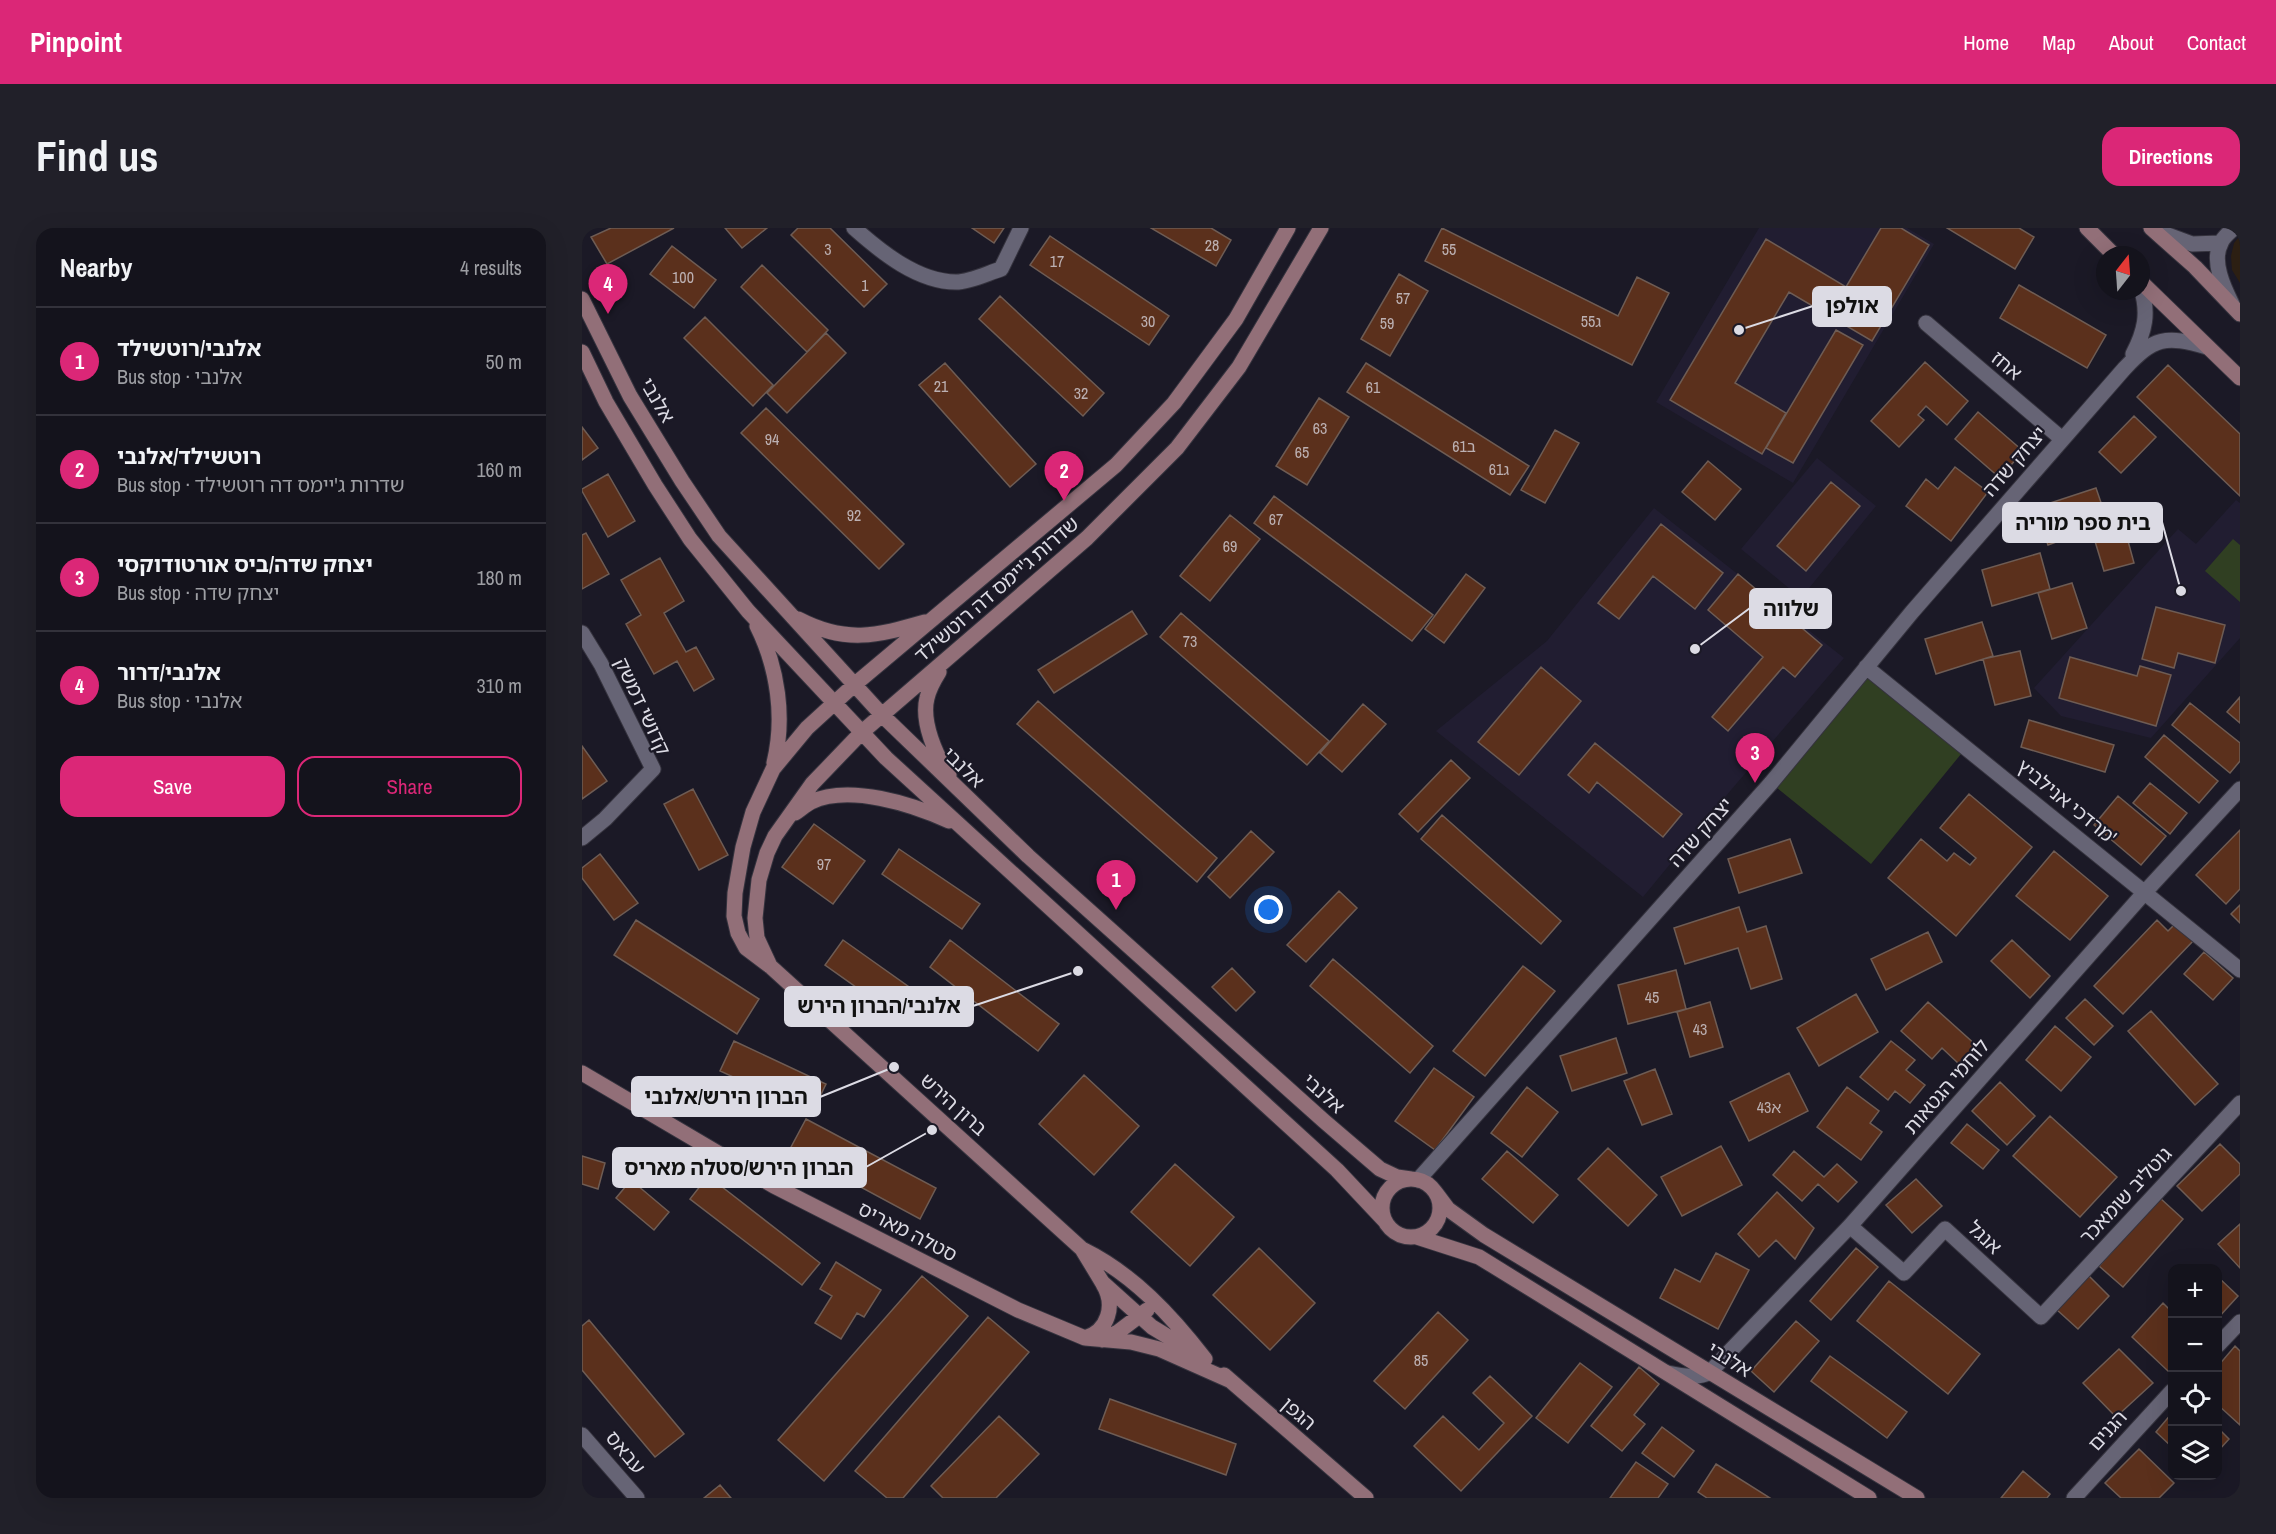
<!DOCTYPE html>
<meta charset="utf-8">
<style>
:root{--surface:#14131c;--page:#212029;--text:#f1f3f6;--muted:#9d9ea3;--line:#33323b;--accent:#db2777}
body{margin:0;font-family:"Archivo Narrow","Noto Sans Hebrew",sans-serif;background:var(--page);color:var(--text)}
.controls{position:absolute;right:18px;bottom:18px;display:grid;overflow:hidden;border-radius:12px;box-shadow:0 6px 24px #0002}
.controls button{width:54px;height:54px;display:grid;place-items:center;padding:0;border:0;border-bottom:2px solid var(--line);background:var(--surface);color:var(--text);font:30px sans-serif}
.compass{position:absolute;left:1514px;top:18px;width:54px;height:54px;border-radius:50%;background:var(--surface);box-shadow:0 6px 24px #0002;rotate:17deg}
.you{position:absolute;left:687px;top:682px;width:21px;height:21px;margin:-15px;border:4px solid #fff;border-radius:50%;background:#1a73e8;box-shadow:0 0 0 9px #1a73e833}
.badge{display:grid;place-items:center;width:39px;height:39px;border-radius:50%;background:var(--accent);color:#fff;font-size:20px;font-weight:700}
.pin{position:absolute;translate:-50% -50px;filter:drop-shadow(0 2px 3px #0008)}
.pin::after{content:'';position:absolute;top:32px;width:21px;height:18px;background:inherit;clip-path:polygon(0 0,100% 0,50% 100%)}
.list{margin:0;padding:0;list-style:none}
h2{display:flex;justify-content:space-between;align-items:center;height:78px;margin:0;padding:0 24px;font-size:26px}
h2 small{font-size:20px;font-weight:400;color:var(--muted)}
.list li{display:grid;grid-template-columns:39px 1fr auto;gap:18px;align-items:center;box-sizing:border-box;height:108px;padding:0 24px;border-top:2px solid var(--line)}
.list b{display:block;font-size:22px;white-space:nowrap}
.list p{margin:0;font-size:20px;white-space:nowrap;color:var(--muted)}
.list em{font-size:20px;font-style:normal;color:var(--muted)}
.actions{display:flex;gap:12px;padding:18px 24px}
.actions a{flex:1;padding:14px 0;border:2px solid var(--accent);border-radius:18px;text-align:center;font-size:21px;color:var(--accent)}
.actions .main{background:var(--accent);color:#fff}
.icon{flex:none;width:33px;height:33px;fill:none;stroke:currentColor;stroke-width:2;stroke-linecap:round;stroke-linejoin:round}
.map{position:relative;flex:none;width:1658px;height:1270px;overflow:hidden;border-radius:18px}
header{display:flex;align-items:center;gap:36px;box-sizing:border-box;height:84px;padding:0 30px;background:var(--accent);color:#fff}
header strong{font-size:28px}
nav{display:flex;gap:33px;margin-inline-start:auto;font-size:21px}
.intro{display:flex;align-items:center;justify-content:space-between;box-sizing:border-box;height:144px;padding:0 36px}
h1{margin:0;font-size:42px}
.button{padding:15px 27px;border-radius:18px;background:var(--accent);color:#fff;font-size:21px;font-weight:700}
main{display:flex;gap:36px;padding:0 36px}
aside{flex:1;background:var(--surface);border-radius:18px;box-shadow:0 6px 24px #0002}
.map>svg:first-child{display:block}
.built{fill:#211d31}
.medical{fill:#2c1f13}
.green{fill:#303f22}
.building{fill:#5b301c;stroke:#6e5c54;stroke-width:1.5}
.lines{fill:none;stroke-linecap:round;stroke-linejoin:round}
.street-casing{stroke:#35333e;stroke-width:17}
.secondary-casing{stroke:#35333e;stroke-width:17}
.street{stroke:#666475;stroke-width:15}
.secondary{stroke:#926f78;stroke-width:15}
.labels{text-anchor:middle;dominant-baseline:central;stroke-width:4.5;stroke-linejoin:round;paint-order:stroke}
.number-label{font-size:16px;fill:#bcb0b2}
.street-label{font-size:20px;fill:#dcdbe4;stroke:#1b1926}
.leader{fill:none;stroke:#dcdbe4;stroke-width:2}
.callout-dot{fill:#dcdbe4;stroke:#1b1926;stroke-width:2}
.callout{fill:#dcdbe4;stroke:#dcdbe4;stroke-width:2}
.callout-label{font-size:21px;text-anchor:middle;font-weight:bold;fill:#111}
</style>
<header>
<strong>Pinpoint</strong>
<nav><a>Home</a><a>Map</a><a>About</a><a>Contact</a></nav>
</header>
<div class="intro"><h1>Find us</h1><a class="button">Directions</a></div>
<main>
<aside>
<h2>Nearby<small>4 results</small></h2>
<ul class="list">
<li><span class="badge">1</span><div><b>אלנבי/רוטשילד</b><p>Bus stop · אלנבי</p></div><em>50 m</em></li>
<li><span class="badge">2</span><div><b>רוטשילד/אלנבי</b><p>Bus stop · שדרות ג'יימס דה רוטשילד</p></div><em>160 m</em></li>
<li><span class="badge">3</span><div><b>יצחק שדה/ביס אורטודוקסי</b><p>Bus stop · יצחק שדה</p></div><em>180 m</em></li>
<li><span class="badge">4</span><div><b>אלנבי/דרור</b><p>Bus stop · אלנבי</p></div><em>310 m</em></li>
</ul>
<div class="actions"><a class="main">Save</a><a>Share</a></div>
</aside>
<div class="map">
<svg width="1658" height="1270" viewBox="0 0 1658 1270">
<rect width="100%" height="100%" fill="#1b1926"/>
<path class="built" d="M1177 0H1325L1352 16 1211 255 1074 174Z
M1235 230 1294 278 1219 370 1159 321Z
M1654 272 1658 275V410L1569 510 1479 488 1452 460 1596 301 1614 316Z
M1072 280 1262 430 1149 562 1061 669 854 503 965 413Z"/>
<path class="medical" d="M1658 8V55L1650 42 1649 28 1652 15Z"/>
<path class="green" d="M1651 311 1658 317V374L1623 343Z
M1284 439 1384 520 1289 636 1189 555Z"/>
<path class="building" d="M29 0H92L25 36 9 9Z
M143 0H185L160 20Z
M216 0H248L305 56 282 79 209 7Z
M390 0H422L412 15Z
M569 0H629L649 12 634 38Z
M860 0 1036 88 1055 49 1087 65 1050 137 843 33Z
M1299 0H1319L1347 17 1290 113 1207 64 1153 155 1204 185 1180 226 1088 172 1184 11 1264 59Z
M1365 0H1437L1452 9 1433 41Z
M468 8 587 88 567 117 448 37Z
M90 18 134 52 112 80 68 46Z
M180 37 246 102 225 124 159 59Z
M817 46 846 63 808 128 779 111Z
M1437 57 1524 107 1505 140 1418 90Z
M418 68 522 165 501 188 397 91Z
M123 89 191 157 171 178 102 110Z
M1254 102 1281 117 1211 235 1184 220Z
M244 105 264 125 205 185 185 165Z
M1343 134 1386 173 1365 197 1344 178 1336 187 1342 192 1317 219 1289 193Z
M363 135 454 236 428 259 337 157Z
M784 135 947 238 928 267 765 164Z
M1586 137 1658 206V268L1555 169Z
M737 170 767 189 725 257 694 238Z
M184 180 322 316 297 341 159 205Z
M1396 184 1441 223 1418 250 1373 211Z
M1552 188 1574 209 1539 245 1517 224Z
M0 199 16 220 0 232Z
M973 202 997 215 963 275 939 262Z
M1126 233 1159 261 1133 292 1100 264Z
M1373 239 1406 264 1369 313 1324 278 1344 251 1356 261Z
M26 246 53 293 26 309 0 263V261Z
M1249 254 1278 278 1224 343 1195 318Z
M1514 260 1526 295 1466 317 1453 280Z
M692 268 851 387 830 413 672 295Z
M648 287 678 311 628 373 598 348Z
M1540 291 1552 335 1522 343 1509 300Z
M1079 296 1141 345 1113 381 1071 348 1037 391 1016 375Z
M4 305 27 346 0 361V307Z
M1458 325 1468 361 1410 378 1400 342Z
M78 330 102 373 82 385 104 424 114 419 132 451 112 463 95 433 72 446 44 396 59 387 39 352Z
M884 346 903 360 862 415 843 401Z
M1156 346 1240 417 1213 449 1201 439 1146 503 1130 489 1181 429 1126 382Z
M1490 355 1505 400 1470 411 1456 365Z
M1574 379 1643 397 1633 435 1596 425 1592 440 1560 431Z
M550 383 565 406 472 465 456 442Z
M599 385 747 513 725 537 578 409Z
M1400 394 1411 428 1354 446 1343 411Z
M1438 423 1449 468 1413 477 1401 431Z
M1488 429 1555 448 1558 438 1589 447 1574 498 1477 470Z
M959 439 999 473 937 547 896 514Z
M1658 469V495L1645 484Z
M456 473 635 630 615 654 435 496Z
M1608 475 1658 515V533L1648 545 1590 497Z
M781 476 804 496 760 544 738 525Z
M1447 492 1532 517 1523 544 1439 519Z
M1582 507 1636 553 1617 575 1563 529Z
M1013 515 1100 586 1081 609 1015 554 1007 565 986 547Z
M0 518 25 553 0 571Z
M869 532 888 550 836 604 817 586Z
M1568 555 1605 585 1588 606 1551 575Z
M111 561 146 627 117 642 82 576Z
M1387 566 1450 619 1374 708 1306 650 1339 611 1365 633 1372 625 1388 637 1394 630 1358 600Z
M1536 568 1584 608 1559 637 1512 597Z
M860 587 979 693 959 716 839 611Z
M232 596 283 633 251 676 200 639Z
M1658 602V661L1644 676 1614 647Z
M669 603 692 624 648 670 626 649Z
M1208 611 1220 645 1157 665 1146 631Z
M317 621 398 676 380 701 300 646Z
M1472 623 1526 668 1488 712 1434 668Z
M18 626 56 675 32 692 0 650V640Z
M757 663 775 680 724 734 705 717Z
M1658 677V695L1649 686Z
M1157 679 1165 704 1184 698 1200 751 1169 761 1156 720 1103 736 1092 700Z
M54 692 177 771 155 806 32 727Z
M1575 692 1586 703 1594 695 1612 712 1541 786 1512 758Z
M1346 704 1360 734 1304 762 1289 731Z
M261 712 337 766 319 791 243 737Z
M368 712 477 796 456 823 348 739Z
M1430 712 1468 748 1448 770 1409 733Z
M1622 724 1651 750 1631 772 1602 746Z
M751 731 851 818 828 845 728 758Z
M941 738 973 763 903 848 871 823Z
M650 740 673 764 654 783 630 759Z
M1094 742 1104 781 1046 796 1036 757Z
M1274 766 1296 804 1237 838 1215 800Z
M1503 771 1531 798 1512 817 1484 790Z
M1128 774 1141 819 1108 829 1095 784Z
M1346 774 1395 818 1377 836 1360 820 1350 831 1319 803Z
M1569 783 1636 856 1613 877 1546 803Z
M1473 798 1509 829 1479 863 1444 832Z
M1034 810 1045 845 990 863 978 828Z
M152 813 244 856 230 885 138 843Z
M1309 813 1333 832 1324 842 1343 857 1328 875 1313 863 1306 872 1278 849Z
M852 840 892 869 853 922 813 893Z
M1073 841 1090 886 1060 897 1042 853Z
M1207 845 1226 883 1167 913 1148 874Z
M502 847 557 898 512 947 457 896Z
M1418 854 1453 888 1425 917 1390 883Z
M945 859 976 884 940 929 909 905Z
M1265 859 1297 883 1288 895 1300 904 1279 932 1235 899Z
M1468 888 1535 949 1498 989 1431 928Z
M224 891 354 960 338 991 208 921Z
M1385 896 1417 922 1401 941 1369 915Z
M1638 916 1658 936V946L1620 983 1595 958Z
M1139 918 1160 957 1100 988 1079 949Z
M1026 920 1075 967 1046 998 996 951Z
M925 923 976 967 951 995 900 951Z
M1212 923 1242 949 1255 936 1275 954 1256 974 1236 956 1220 973 1191 947Z
M0 928 23 935 16 961 0 956Z
M593 936 652 989 608 1038 549 984Z
M126 948 238 1035 220 1057 108 971Z
M1334 951 1360 978 1330 1005 1304 977Z
M49 952 87 984 72 1002 34 970Z
M1195 964 1232 1000 1213 1031 1194 1012 1177 1029 1156 1006Z
M1578 970 1601 991 1541 1059 1517 1038Z
M1658 996V1040L1636 1016Z
M677 1020 733 1075 688 1122 631 1067Z
M1274 1020 1296 1039 1249 1092 1228 1073Z
M1134 1025 1167 1042 1136 1101 1078 1070 1093 1041 1118 1054Z
M254 1034 299 1062 282 1089 275 1085 259 1111 233 1095 250 1068 238 1061Z
M1506 1047 1527 1068 1496 1101 1474 1081Z
M340 1048 386 1088 242 1253 196 1212Z
M1636 1049 1656 1068 1636 1090Z
M1307 1053 1398 1126 1366 1166 1275 1093Z
M1581 1075 1590 1084V1140L1587 1144 1550 1109Z
M856 1084 886 1112 823 1181 792 1153Z
M406 1089 447 1124 321 1270H305L273 1243Z
M7 1092 102 1206 73 1229 0 1142V1098Z
M1214 1093 1237 1113 1192 1164 1169 1143Z
M1653 1118 1658 1123V1197L1636 1177V1138Z
M1537 1121 1571 1155 1534 1189 1501 1155Z
M1248 1128 1325 1184 1305 1210 1229 1153Z
M998 1135 1030 1159 986 1215 954 1190Z
M1057 1139 1077 1156 1052 1187 1063 1196 1040 1223 1009 1198Z
M908 1148 950 1188 879 1263 832 1218 861 1188 897 1222 922 1195 891 1165Z
M528 1171 654 1216 644 1247 517 1201Z
M1590 1185V1219L1574 1204Z
M417 1188 457 1226 414 1270H361L349 1258Z
M1080 1199 1112 1223 1092 1249 1060 1225Z
M1636 1200 1647 1211 1636 1223Z
M1557 1221 1592 1255 1577 1270H1539L1523 1255Z
M1054 1234 1086 1256 1076 1270H1028Z
M1134 1236 1188 1270H1125L1116 1264Z
M1441 1243 1468 1266 1465 1270H1419Z
M138 1257 149 1270H122Z"/>
<g class="lines">
<g class="street-casing">
<path id="street" d="M272 0C299 24 336 54 374 54 388 54 406 45 419 41L439 0
M1575 3 1610 16 1638 15
M1650 76C1642 60 1629 33 1639 15 1641 9 1648 4 1652 0
M1344 95 1480 211
M1551 126C1563 103 1567 85 1559 60
M0 405 19 436 71 541 23 591 0 610
M1284 439 1658 742
M836 952 1189 555 1330 384 1542 141C1572 109 1583 107 1625 119
M1268 998 1322 1045 1363 1001 1459 1089 1658 875
M1636 1117 1658 1094
M1086 1145C1099 1148 1116 1151 1128 1144L1268 998 1563 664 1658 561
M0 1207 55 1270
M1492 1270 1590 1163"/>
</g>
<g class="secondary-casing">
<path id="secondary" d="M1505 0 1532 27
M1569 0 1613 39 1658 86
M1559 54 1658 150
M0 71 48 168 100 253 137 308 301 488 446 628 742 893 798 941 815 949 829 951
M0 124 24 174 73 257 108 311 166 383 304 530 755 942 803 993
M216 391C264 416 294 408 343 394
M175 398C196 440 203 490 192 535
M357 444C352 452 347 461 345 470 339 494 354 528 367 547
M213 585C218 582 223 577 229 574 267 556 330 576 367 593
M188 738 175 710 173 690 177 652 185 625 193 608 230 556 279 505 505 310 595 220 657 139 739 0
M0 845 192 958 436 1082 503 1110 549 1114 577 1121 649 1153
M800 980a29 29 0 1 1 58 0a29 29 0 1 1-58 0Z
M854 965 866 981 902 1007 1335 1270
M835 1009 897 1029 1287 1270
M500 1021 520 1054 570 1099 613 1125
M503 1110C526 1103 534 1077 521 1056
M520 1112 536 1104 565 1082
M623 1131C589 1087 551 1046 500 1021L188 738 164 720 156 705 152 688 153 665 161 619 171 584 191 541 225 500 272 457 534 237 592 175 654 91 706 0
M642 1147 784 1270"/>
</g>
<use href="#street" class="street"/>
<use href="#secondary" class="secondary"/>
</g>
<g class="labels">
<g class="number-label">
<text x="630" y="17">28</text>
<text x="246" y="21">3</text>
<text x="867" y="21">55</text>
<text x="475" y="33">17</text>
<text x="101" y="49">100</text>
<text x="283" y="57">1</text>
<text x="821" y="70">57</text>
<text x="566" y="93">30</text>
<text x="1009" y="93">55ג</text>
<text x="805" y="95">59</text>
<text x="359" y="158">21</text>
<text x="791" y="159">61</text>
<text x="499" y="165">32</text>
<text x="738" y="200">63</text>
<text x="190" y="211">94</text>
<text x="882" y="218">61ב</text>
<text x="720" y="224">65</text>
<text x="917" y="241">61ג</text>
<text x="272" y="287">92</text>
<text x="694" y="291">67</text>
<text x="648" y="318">69</text>
<text x="608" y="413">73</text>
<text x="242" y="636">97</text>
<text x="1070" y="769">45</text>
<text x="1118" y="801">43</text>
<text x="1187" y="879">43א</text>
<text x="839" y="1132">85</text>
</g>
<g class="street-label">
<text transform="translate(1425 137) rotate(40)">אחז</text>
<text transform="translate(76 172) rotate(60)">אלנבי</text>
<text transform="translate(1432 233) rotate(-49)">יצחק שדה</text>
<text transform="translate(414 361) rotate(-41)">שדרות ג'יימס דה רוטשילד</text>
<text transform="translate(61 478) rotate(65)">קדושי דמשק</text>
<text transform="translate(382 539) rotate(44)">אלנבי</text>
<text transform="translate(1485 573) rotate(39)">מרדכי אנילביץ'</text>
<text transform="translate(1118 604) rotate(-48)">יצחק שדה</text>
<text transform="translate(1364 858) rotate(-49)">לוחמי הגטאות</text>
<text transform="translate(742 865) rotate(42)">אלנבי</text>
<text transform="translate(372 876) rotate(42)">ברון הירש</text>
<text transform="translate(1543 967) rotate(-47)">גוטליב שומאכר</text>
<text transform="translate(326 1003) rotate(27)">סטלה מאריס</text>
<text transform="translate(1403 1009) rotate(43)">אנגל</text>
<text transform="translate(1148 1131) rotate(32)">אלנבי</text>
<text transform="translate(717 1185) rotate(41)">הגפן</text>
<text transform="translate(1525 1202) rotate(-48)">הגנים</text>
<text transform="translate(44 1224) rotate(50)">עבאס</text>
</g>
</g>
<path class="leader" d="M1157 102L1231 78M1599 363L1580 294M1113 421L1168 380M496 743L391 778M312 839L238 869M350 902L284 939"/>
<g class="callout-dot">
<circle cx="1157" cy="102" r="6"/>
<circle cx="1599" cy="363" r="6"/>
<circle cx="1113" cy="421" r="6"/>
<circle cx="496" cy="743" r="6"/>
<circle cx="312" cy="839" r="6"/>
<circle cx="350" cy="902" r="6"/>
</g>
<g class="callout">
<rect x="1231" y="59" width="78" height="39" rx="6"/>
<rect x="1421" y="275" width="159" height="39" rx="6"/>
<rect x="1168" y="361" width="81" height="39" rx="6"/>
<rect x="203" y="759" width="188" height="39" rx="6"/>
<rect x="50" y="849" width="188" height="39" rx="6"/>
<rect x="31" y="920" width="253" height="39" rx="6"/>
</g>
<g class="callout-label">
<text x="1270" y="85">אולפן</text>
<text x="1501" y="302">בית ספר מוריה</text>
<text x="1209" y="388">שלווה</text>
<text x="297" y="785">אלנבי/הברון הירש</text>
<text x="144" y="876">הברון הירש/אלנבי</text>
<text x="157" y="947">הברון הירש/סטלה מאריס</text>
</g>
</svg>
<div class="controls">
<button>+</button>
<button>−</button>
<button><svg class="icon" aria-label="locate" viewBox="0 0 24 24"><circle cx="12" cy="12" r="6"/><path d="M12 2v4M12 18v4M2 12h4M18 12h4"/></svg></button>
<button><svg class="icon" aria-label="layers" viewBox="0 0 24 24"><path d="M12 4l9 5-9 5-9-5zM3 14l9 5 9-5"/></svg></button>
</div>
<svg class="compass" viewBox="-18 -18 36 36"><path d="M0-13l5 13h-10z" fill="#e53935"/><path d="M0 13l5-13h-10z" fill="#9d9ea3"/></svg>
<div class="you"></div>
<div class="pin badge" style="left:534px;top:682px">1</div>
<div class="pin badge" style="left:482px;top:273px">2</div>
<div class="pin badge" style="left:1173px;top:555px">3</div>
<div class="pin badge" style="left:26px;top:86px">4</div>
</div>
</main>
